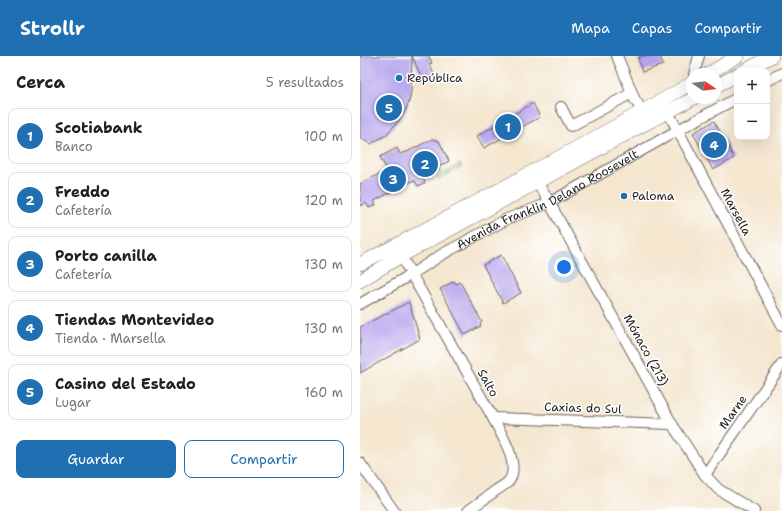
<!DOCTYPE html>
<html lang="es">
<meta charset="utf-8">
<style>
:root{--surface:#fff;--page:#f6f6f6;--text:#202124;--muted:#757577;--line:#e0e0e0;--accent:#1f6fb2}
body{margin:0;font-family:"Shantell Sans",sans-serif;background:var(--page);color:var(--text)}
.controls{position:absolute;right:12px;top:12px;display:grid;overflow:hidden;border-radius:8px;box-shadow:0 4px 16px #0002}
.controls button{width:36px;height:36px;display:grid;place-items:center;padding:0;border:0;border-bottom:1px solid var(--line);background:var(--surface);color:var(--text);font:20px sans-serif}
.compass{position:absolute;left:326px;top:12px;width:36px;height:36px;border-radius:50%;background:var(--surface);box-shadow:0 4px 16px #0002;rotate:103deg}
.you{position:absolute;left:204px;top:211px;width:14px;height:14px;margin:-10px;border:3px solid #fff;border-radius:50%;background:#1a73e8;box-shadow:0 0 0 6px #1a73e833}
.badge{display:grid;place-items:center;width:26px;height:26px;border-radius:50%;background:var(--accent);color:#fff;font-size:13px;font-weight:700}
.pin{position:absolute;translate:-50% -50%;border:2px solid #fff;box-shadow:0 1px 4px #0006}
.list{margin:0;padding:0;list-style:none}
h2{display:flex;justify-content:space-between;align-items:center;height:52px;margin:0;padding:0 16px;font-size:17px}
h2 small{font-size:13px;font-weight:400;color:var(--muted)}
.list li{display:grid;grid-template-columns:26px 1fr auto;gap:12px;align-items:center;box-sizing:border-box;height:56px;margin:0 8px 8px;padding:0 8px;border:1px solid var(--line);border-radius:8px}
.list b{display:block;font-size:15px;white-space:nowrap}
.list p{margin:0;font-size:13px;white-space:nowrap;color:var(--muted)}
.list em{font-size:13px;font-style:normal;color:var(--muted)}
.actions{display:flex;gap:8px;padding:12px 16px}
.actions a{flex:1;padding:9px 0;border:1px solid var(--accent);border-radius:8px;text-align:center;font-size:14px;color:var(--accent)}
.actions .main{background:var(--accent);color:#fff}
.map{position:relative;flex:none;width:422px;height:455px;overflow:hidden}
header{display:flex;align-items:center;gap:24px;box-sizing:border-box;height:56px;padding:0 20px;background:var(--accent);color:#fff}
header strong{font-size:19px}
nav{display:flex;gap:22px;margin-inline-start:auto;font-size:14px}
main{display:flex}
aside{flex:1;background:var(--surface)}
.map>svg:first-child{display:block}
.grass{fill:url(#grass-tufts);stroke:#5a754e}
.building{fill:#b4a3ec}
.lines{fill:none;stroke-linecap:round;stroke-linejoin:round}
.minor-casing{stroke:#68635b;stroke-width:12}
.major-casing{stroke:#68635b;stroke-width:14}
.minor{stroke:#fff;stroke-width:10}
.major{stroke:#fff;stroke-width:13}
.poi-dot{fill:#1f6fb2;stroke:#fff;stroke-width:1.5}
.labels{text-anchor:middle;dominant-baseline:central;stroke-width:3;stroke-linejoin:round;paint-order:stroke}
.poi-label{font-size:12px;fill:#1c1c1c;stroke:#fff;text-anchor:start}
.street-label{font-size:12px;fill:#1c1c1c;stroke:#fff}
</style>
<header>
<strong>Strollr</strong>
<nav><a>Mapa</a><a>Capas</a><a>Compartir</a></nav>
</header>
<main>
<aside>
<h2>Cerca<small>5 resultados</small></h2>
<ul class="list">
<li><span class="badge">1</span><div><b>Scotiabank</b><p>Banco</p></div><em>100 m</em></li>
<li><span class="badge">2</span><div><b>Freddo</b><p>Cafetería</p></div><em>120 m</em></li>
<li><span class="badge">3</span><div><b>Porto canilla</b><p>Cafetería</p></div><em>130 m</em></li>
<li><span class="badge">4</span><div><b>Tiendas Montevideo</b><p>Tienda · Marsella</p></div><em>130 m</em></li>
<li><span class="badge">5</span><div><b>Casino del Estado</b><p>Lugar</p></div><em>160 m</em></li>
</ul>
<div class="actions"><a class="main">Guardar</a><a>Compartir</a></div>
</aside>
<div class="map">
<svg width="422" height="455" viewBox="0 0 422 455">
<defs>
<pattern id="grass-tufts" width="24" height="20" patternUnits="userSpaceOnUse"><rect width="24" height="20" fill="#98ce7f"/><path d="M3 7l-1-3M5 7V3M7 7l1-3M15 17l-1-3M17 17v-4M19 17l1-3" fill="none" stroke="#82b06d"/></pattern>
</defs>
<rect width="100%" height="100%" fill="#fff"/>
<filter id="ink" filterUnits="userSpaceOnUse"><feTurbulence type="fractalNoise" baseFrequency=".025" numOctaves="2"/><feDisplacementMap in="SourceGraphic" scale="8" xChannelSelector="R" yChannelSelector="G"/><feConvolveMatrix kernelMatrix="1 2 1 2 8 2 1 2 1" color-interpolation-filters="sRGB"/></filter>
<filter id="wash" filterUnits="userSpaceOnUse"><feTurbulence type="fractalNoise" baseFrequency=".012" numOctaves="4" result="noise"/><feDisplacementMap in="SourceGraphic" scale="16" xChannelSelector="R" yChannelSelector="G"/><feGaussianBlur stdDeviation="0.9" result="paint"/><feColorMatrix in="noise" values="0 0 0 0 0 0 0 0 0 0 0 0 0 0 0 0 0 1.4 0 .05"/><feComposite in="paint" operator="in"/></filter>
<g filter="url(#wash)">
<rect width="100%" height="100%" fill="#f4e6cf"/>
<path class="grass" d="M100 108 102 111 78 124 77 121Z"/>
<g id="blocks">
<path class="building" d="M0 0H52L51 35 50 42 46 54 37 67 26 79 11 88 0 82Z
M52 0H69L72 7 69 8 75 20 63 25Z
M284 0H300L303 9 282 16 278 2Z
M173 47 180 61 124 92 117 80Z
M354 65 374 102 353 114 333 77Z
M72 83 79 85 89 105 78 111 79 114 63 122 65 127 58 130 54 124 14 145 16 149 9 152 6 147 0 150V128L27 114 20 101 37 92 40 98 45 96V97Z
M141 199 161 237 143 247 123 209Z
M94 225 96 228 100 226 122 266 120 268 121 270 105 279 80 233Z
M49 246 60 283 0 317V271Z"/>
</g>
</g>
<g filter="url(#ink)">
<use href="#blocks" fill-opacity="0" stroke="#68635b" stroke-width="1"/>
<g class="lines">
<g class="minor-casing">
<g id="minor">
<path d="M257 0 275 44 287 61"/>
<path d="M334 18 339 0"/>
<path d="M407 25 422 17"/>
<path d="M201 51 211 70 272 37"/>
<path d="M308 56 422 269"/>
<path d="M176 127 183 135 312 368 345 419 358 433 394 455"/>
<path d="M41 200 133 362C141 378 162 410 148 426 145 429 139 432 135 435 126 442 117 448 108 455"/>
<path id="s1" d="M0 248 52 218 81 199 147 163 189 147 318 74 377 42"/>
<path d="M133 362 312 368"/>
<path d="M0 407 34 455"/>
<path d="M345 419 422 308"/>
</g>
</g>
<g class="major-casing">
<path id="major" d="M384 15 412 0
M348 18 378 0
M356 30 377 19
M0 208C111 149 223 90 332 27
M0 225 41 200 283 69 334 42"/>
</g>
<use href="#minor" class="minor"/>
<use href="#major" class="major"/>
</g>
</g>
<g class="poi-dot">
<circle cx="39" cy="22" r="4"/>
<circle cx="264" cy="140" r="4"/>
</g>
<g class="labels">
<g class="poi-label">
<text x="47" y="22">República</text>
<text x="272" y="140">Paloma</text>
</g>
<g class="street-label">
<text stroke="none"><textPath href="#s1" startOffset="215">Avenida Franklin Delano Roosevelt</textPath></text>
<text transform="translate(376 156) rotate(62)">Marsella</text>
<text transform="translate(286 294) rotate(61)">Mónaco (213)</text>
<text transform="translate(128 327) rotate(61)">Salto</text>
<text transform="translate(223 352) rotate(2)">Caxias do Sul</text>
<text transform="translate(373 356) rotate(-55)">Marne</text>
</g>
</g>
</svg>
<div class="controls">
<button>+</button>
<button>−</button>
</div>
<svg class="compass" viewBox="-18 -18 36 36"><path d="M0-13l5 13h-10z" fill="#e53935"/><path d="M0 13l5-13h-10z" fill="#757577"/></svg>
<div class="you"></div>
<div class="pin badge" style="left:148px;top:71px">1</div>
<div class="pin badge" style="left:65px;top:108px">2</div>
<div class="pin badge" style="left:33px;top:123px">3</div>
<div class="pin badge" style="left:354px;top:89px">4</div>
<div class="pin badge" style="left:29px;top:52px">5</div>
</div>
</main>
